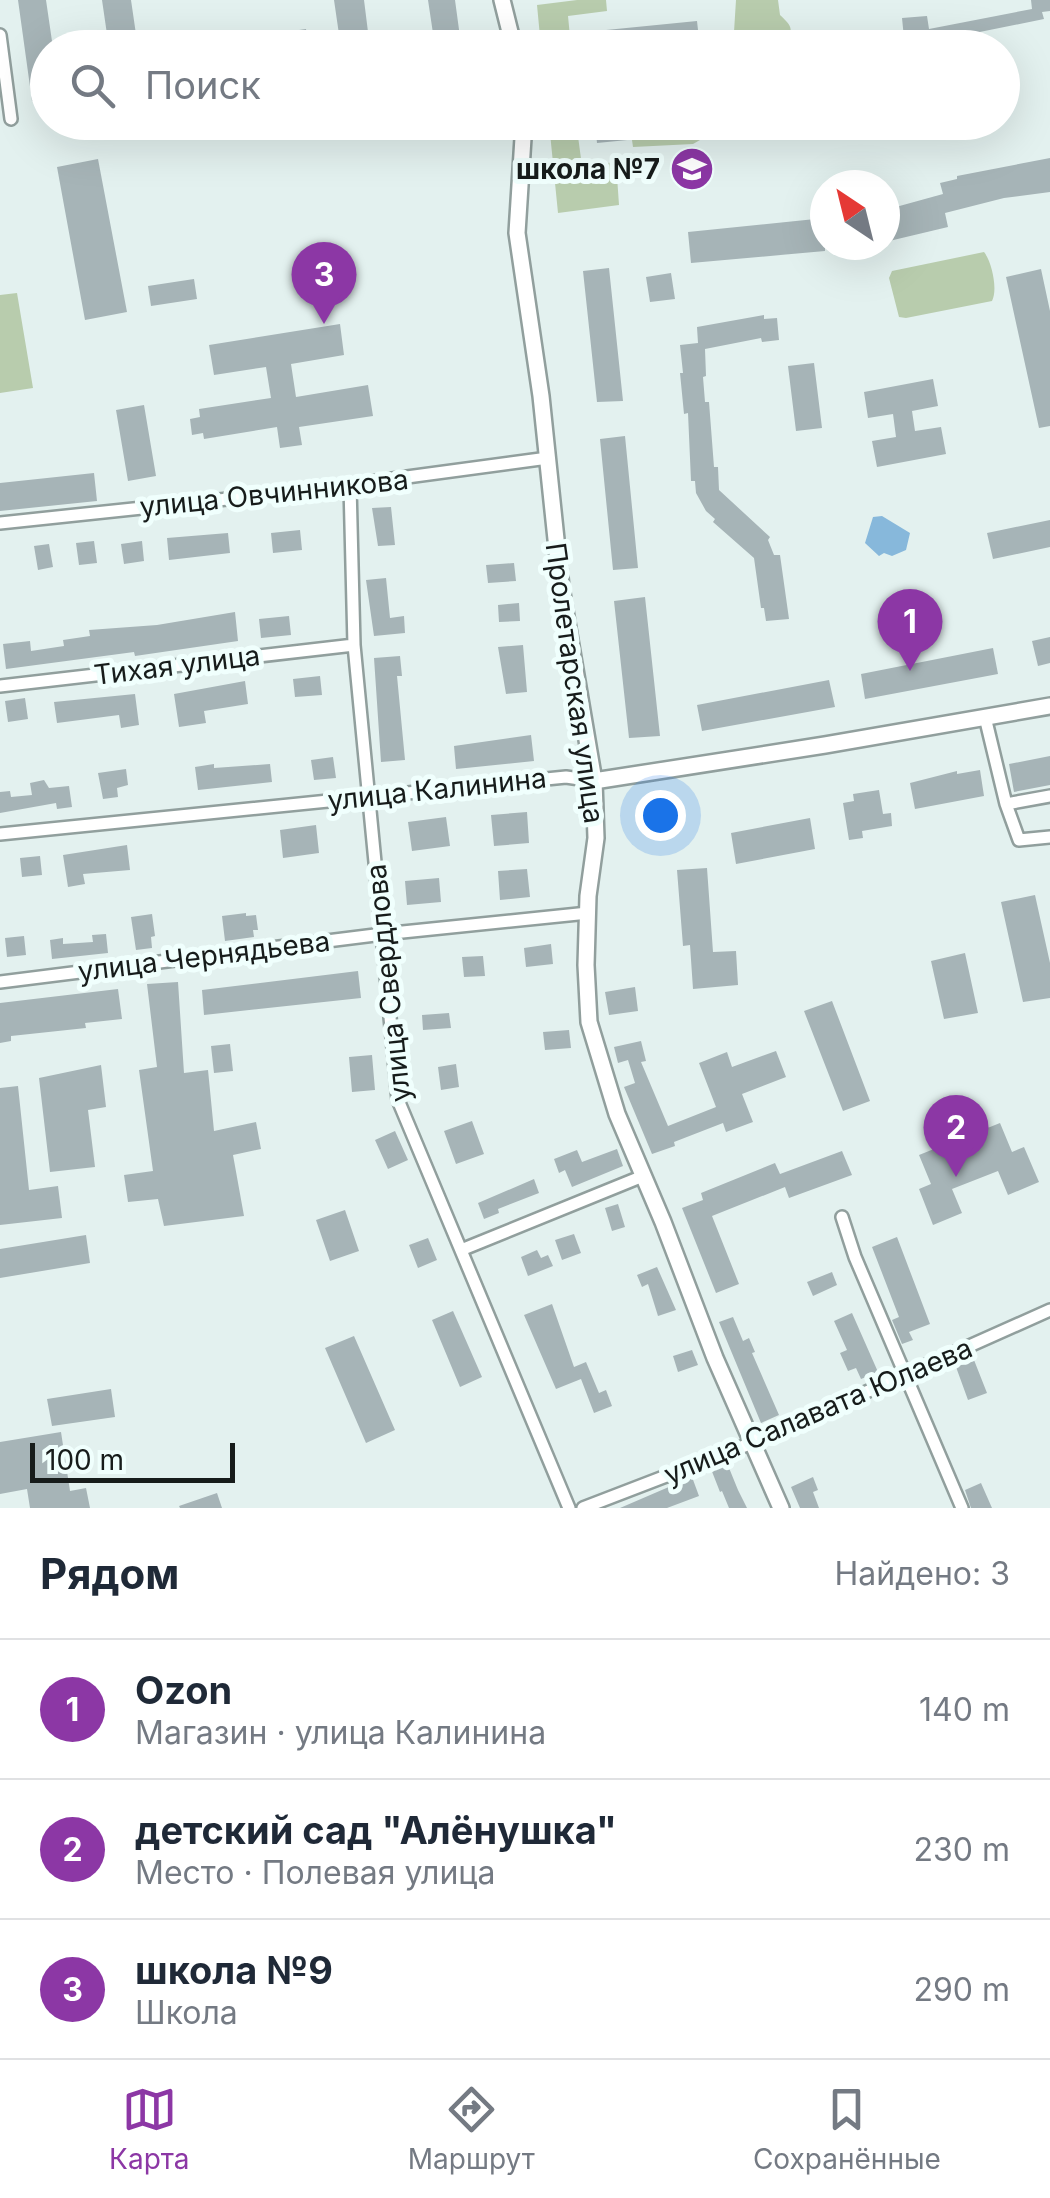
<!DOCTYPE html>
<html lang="ru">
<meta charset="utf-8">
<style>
:root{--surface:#fff;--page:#f6f6f7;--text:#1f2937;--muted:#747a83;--line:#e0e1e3;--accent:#8c37a5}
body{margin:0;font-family:Inter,sans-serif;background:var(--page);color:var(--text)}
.compass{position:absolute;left:810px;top:170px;width:90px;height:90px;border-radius:50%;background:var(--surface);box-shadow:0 10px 40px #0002;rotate:325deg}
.scale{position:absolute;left:30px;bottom:25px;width:205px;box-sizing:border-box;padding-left:10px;border:5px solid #171c1b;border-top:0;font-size:28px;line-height:35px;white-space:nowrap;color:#171c1b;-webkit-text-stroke:8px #f0fffd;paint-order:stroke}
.you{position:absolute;left:660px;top:815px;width:35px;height:35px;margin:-25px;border:8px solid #fff;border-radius:50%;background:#1a73e8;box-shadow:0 0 0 15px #1a73e833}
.badge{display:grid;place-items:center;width:65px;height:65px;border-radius:50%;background:var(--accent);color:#fff;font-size:32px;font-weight:700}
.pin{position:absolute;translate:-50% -82px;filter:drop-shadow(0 2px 5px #0008)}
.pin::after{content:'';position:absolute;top:52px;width:35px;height:30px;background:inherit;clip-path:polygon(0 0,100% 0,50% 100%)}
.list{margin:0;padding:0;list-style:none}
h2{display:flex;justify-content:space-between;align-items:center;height:130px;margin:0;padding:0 40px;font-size:42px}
h2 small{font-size:32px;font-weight:400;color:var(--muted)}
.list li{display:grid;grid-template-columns:65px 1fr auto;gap:30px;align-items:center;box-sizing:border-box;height:140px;padding:0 40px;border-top:2px solid var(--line)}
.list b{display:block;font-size:38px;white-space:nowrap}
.list p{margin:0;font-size:32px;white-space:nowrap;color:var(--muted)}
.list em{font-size:32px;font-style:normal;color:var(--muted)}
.icon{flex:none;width:55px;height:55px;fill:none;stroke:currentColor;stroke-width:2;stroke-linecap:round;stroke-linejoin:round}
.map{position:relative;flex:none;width:1050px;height:1508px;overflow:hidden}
.search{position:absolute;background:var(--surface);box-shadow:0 10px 40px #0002;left:30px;right:30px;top:30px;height:110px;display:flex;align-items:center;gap:25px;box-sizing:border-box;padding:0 35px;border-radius:55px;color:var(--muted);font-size:38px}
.sheet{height:550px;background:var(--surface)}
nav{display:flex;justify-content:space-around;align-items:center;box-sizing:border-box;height:140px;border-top:2px solid var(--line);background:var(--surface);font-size:28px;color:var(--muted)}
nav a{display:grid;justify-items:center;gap:5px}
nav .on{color:var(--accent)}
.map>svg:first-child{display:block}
.green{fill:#b8ccad}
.water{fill:#87b8db}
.building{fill:#a6b4b7}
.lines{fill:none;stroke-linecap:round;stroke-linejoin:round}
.street-casing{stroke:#919f9d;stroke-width:16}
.secondary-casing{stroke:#919f9d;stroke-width:20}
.street{stroke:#fff;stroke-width:11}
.secondary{stroke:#fff;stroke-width:15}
.labels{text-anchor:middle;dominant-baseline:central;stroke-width:10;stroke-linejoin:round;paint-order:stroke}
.poi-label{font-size:28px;font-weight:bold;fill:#171c1b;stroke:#f0fffd;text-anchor:end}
.street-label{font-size:28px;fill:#171c1b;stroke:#f0fffd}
</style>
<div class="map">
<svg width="1050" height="1508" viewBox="0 0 1050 1508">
<rect width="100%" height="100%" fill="#e3f1ef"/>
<path class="green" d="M577 0H606L607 11 568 16 571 47H541L537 5Z
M736 0H778L780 15C799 32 786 30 790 47H742L734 32Z
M549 123H570L571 130 577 129 582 166 616 162 619 205 558 213Z
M701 133 700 140 693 144 633 147 632 140Z
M984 252C992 262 998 290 992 301L906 318 899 317 889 278 892 271Z
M17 293 33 388 0 393V295Z"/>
<path class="water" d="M882 516 910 533 906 550 892 556 884 553 879 556 865 543 873 517Z"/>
<path class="building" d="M18 0H46L53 48H48V98L32 101Z
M102 0H131L138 48H109Z
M334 0H364L370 48H341Z
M428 0H455L460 37 434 40Z
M1031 0H1050V11L1042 12 1044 19 930 42 931 48H905L902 18 927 16 929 29 1032 9Z
M697 21 700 48H587L586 32Z
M306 29 309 48H224V41Z
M595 122H707L708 132 597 143Z
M1050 158V192L1004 198 945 213 948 227 885 242V210L943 194 940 183 957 179V176Z
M98 159 127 312 85 320 57 167Z
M825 218V251L691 263 688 232Z
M609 268 623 401 597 402 583 271Z
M1041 269 1050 311V426L1039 428 1006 277Z
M671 273 675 299 650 302 646 277Z
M194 279 197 299 151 306 148 286Z
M764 315V319L777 318 779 340 762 342 761 338 705 349 706 376 703 377 705 402H709L714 467H718L719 490 770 537 768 540 774 555H780L789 619 766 621 764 608H761L754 558 713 522 715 519 706 511 696 493 695 481H691L688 413 684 414 680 373H683L680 345 698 343 697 327Z
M340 324 344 355 291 364 296 397 368 385 373 416 299 427 302 445 280 448 277 427 204 439 203 433 192 435 190 419 200 417 199 409 271 398 266 367 214 375 209 345Z
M814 363 822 428 796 431 788 366Z
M933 379 938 406 912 411 915 431 941 427 946 454 877 467 872 441 896 437 893 414 868 418 864 392Z
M144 405 156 476 128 481 116 410Z
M625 436 638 568 613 570 600 439Z
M94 473 97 501 0 511V483Z
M391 507 395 545 378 546 372 508Z
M1050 520V547L993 559 987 533Z
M300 530 302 550 273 553 271 533Z
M228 533 230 553 169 560 167 538Z
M94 541 97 563 79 565 76 543Z
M142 541 144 561 124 564 121 544Z
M49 544 53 567 38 570 34 546Z
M514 563 516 581 488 583 486 565Z
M386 578 390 618 404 616 405 633 374 636 366 580Z
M645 597 660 736 629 738 614 601Z
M519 603 520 621 499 622 498 605Z
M235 612 238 641 135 656 134 652 6 669 3 644 30 641 31 651 64 646 63 640 90 636 89 630 157 625Z
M289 616 291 635 261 638 259 619Z
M1050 637V663L1038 666 1032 641Z
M523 645 527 692 506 694 498 647Z
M993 648 998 674 865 699 861 674Z
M400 656 402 676H397L405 760 381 762 374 658Z
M320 676 322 695 295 697 293 679Z
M829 680 835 707 702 731 697 705Z
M245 681 248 704 204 711 206 723 179 727 174 694Z
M135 694 139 725 121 728 119 715 57 723 54 702Z
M25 698 28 719 8 722 5 701Z
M531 735 534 761 456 769 454 746Z
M1050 756V785L1014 792 1009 764Z
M333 757 336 778 314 780 311 760Z
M214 764V768L270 764 272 782 198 790 195 767Z
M126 769 128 785 117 788 118 797 103 799 98 773Z
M980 770 984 796 915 809 910 783 957 771V774Z
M44 780 49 788 69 786 72 807 57 809 56 803 0 813V792L10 791 11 797 32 795 30 783Z
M879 790 883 814 891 813 892 826 862 831 863 838 849 840 843 803 854 801 853 794Z
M527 812 529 843 494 846 491 815Z
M446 817 450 846 412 851 408 822Z
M810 818 815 849 736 864 731 833Z
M316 825 319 853 283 858 280 830Z
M127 845 130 870 83 874 85 884 68 887 63 855Z
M40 856 42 875 22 877 20 858Z
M707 868 713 952 736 951 738 985 693 989 690 945 683 946 677 870Z
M527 869 530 897 500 900 498 871Z
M439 878 441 902 407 905 405 881Z
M1035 895 1050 963V998L1023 1002 1001 902Z
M246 913V916L256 915 258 930H253L254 937 225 941 222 916Z
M152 914 155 936 151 937 152 948 136 950 131 917Z
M106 934 108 953 52 959 50 940 63 938V944L93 942 92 935Z
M24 936 26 955 7 957 5 938Z
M551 944 553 964 526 967 524 948Z
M965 953 978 1013 944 1019 931 961Z
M483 956 485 976 464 977 462 957Z
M358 971 361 998 204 1015 202 990Z
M178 982 184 1073 208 1070 214 1131 256 1122 261 1149 233 1155 244 1216 164 1226 158 1199 128 1202 124 1175 153 1171 139 1070 157 1067 147 984Z
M635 987 638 1011 609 1015 605 992Z
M118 989 122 1019 85 1023 86 1028 11 1036V1041L0 1043V1003Z
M832 1001 870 1101 843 1111 804 1011Z
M449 1013 451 1028 423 1030 422 1015Z
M569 1030 571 1048 545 1050 543 1032Z
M641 1041 646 1061 641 1062 668 1126 716 1107 699 1063 727 1052 732 1067 776 1051 786 1077 742 1094 753 1122 726 1132 723 1123 674 1142 675 1146 652 1154 624 1087 635 1083 628 1060 618 1063 614 1047Z
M230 1044 233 1071 214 1073 211 1046Z
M372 1055 375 1090 352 1092 349 1057Z
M456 1064 459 1087 441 1090 438 1067Z
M101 1065 106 1107 88 1110 95 1167 50 1172 39 1078Z
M18 1086 29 1190 58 1186 62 1218 0 1225V1088Z
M472 1121 484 1154 456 1164 444 1131Z
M1000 1123 1012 1152 1024 1147 1039 1182 1008 1195 998 1171 952 1189 962 1213 933 1225 919 1189 931 1184 919 1155 949 1143 954 1155 975 1146 970 1135Z
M395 1131 408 1160 388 1169 375 1140Z
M617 1149 623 1166 572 1187 565 1170 559 1173 554 1159 577 1150 582 1162Z
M842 1151 852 1175 789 1198 785 1187 712 1216 739 1284 716 1293 682 1208 703 1200 701 1193 775 1163 780 1174Z
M534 1179 539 1193 498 1209 499 1213 484 1219 478 1203Z
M618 1204 625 1227 612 1231 605 1208Z
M345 1210 359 1251 330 1261 316 1220Z
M574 1234 581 1253 562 1260 555 1240Z
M86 1235 90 1263 0 1278V1249Z
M897 1237 930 1324 909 1332 913 1340 902 1344 892 1320 899 1317 872 1247Z
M428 1238 437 1260 418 1268 409 1245Z
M537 1250 541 1258 548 1255 553 1266 528 1276 521 1257Z
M657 1267 676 1310 658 1316 648 1284 642 1287 637 1275Z
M832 1272 837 1285 813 1296 807 1282Z
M552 1304 574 1367 586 1362 599 1393 606 1390 612 1406 594 1413 581 1379 556 1389 524 1315Z
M453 1311 482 1377 460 1387 432 1320Z
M852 1313 878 1372 861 1379 856 1368 848 1371 840 1353 847 1350 834 1321Z
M733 1317 743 1341 749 1338 755 1352 752 1353 779 1415 761 1423 719 1322Z
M354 1336 395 1430 366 1443 325 1348Z
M692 1350 698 1365 678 1372 673 1356Z
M974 1360 987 1393 968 1400 956 1367Z
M111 1389 115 1417 52 1426 47 1399Z
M61 1432 70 1491 86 1488 90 1508H30L27 1489 0 1494V1442Z
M727 1463 738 1490 747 1508H729L722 1491 720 1492 711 1469Z
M692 1477 699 1496 667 1508H620Z
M813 1477 818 1490 813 1492 819 1508H800L791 1487Z
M981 1483 992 1508H971L965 1490Z
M217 1493 222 1508H180L179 1506Z"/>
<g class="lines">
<g class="street-casing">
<path id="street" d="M0 35 11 119
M350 485 354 645 398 1100 569 1508
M0 523 303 491 548 458
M0 686 354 645
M985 717 1006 804 1050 796
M1006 804 1019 840 1050 837
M0 834 566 777 594 781
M0 982 383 934 588 913
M842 1217 855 1257 962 1508
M461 1250 643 1176
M583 1508 752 1443 1050 1310"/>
</g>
<g class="secondary-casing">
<path id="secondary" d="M502 0 514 48
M524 122 517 233 541 396 561 587 594 781 596 838 588 896 586 965 589 1022 617 1114 663 1222 715 1358 781 1508
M594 781 825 745 1050 706"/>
</g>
<use href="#street" class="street"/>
<use href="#secondary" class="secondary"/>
</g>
<defs>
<g id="school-disc" transform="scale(2.25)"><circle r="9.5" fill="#8c37a5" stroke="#f0fffd"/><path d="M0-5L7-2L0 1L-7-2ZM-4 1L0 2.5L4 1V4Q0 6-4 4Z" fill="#fff"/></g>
</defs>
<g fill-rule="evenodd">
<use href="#school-disc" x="692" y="169"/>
</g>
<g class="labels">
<g class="poi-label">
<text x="660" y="169">школа №7</text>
</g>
<g class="street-label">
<text transform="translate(274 493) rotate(-6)">улица Овчинникова</text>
<text transform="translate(177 665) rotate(-7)">Тихая улица</text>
<text transform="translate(575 683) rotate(82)">Пролетарская улица</text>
<text transform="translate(437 789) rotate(-6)">улица Калинина</text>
<text transform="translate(204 956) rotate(-7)">улица Чернядьева</text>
<text transform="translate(388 983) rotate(-96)">улица Свердлова</text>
<text transform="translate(818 1411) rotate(-23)">улица Салавата Юлаева</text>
</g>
</g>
</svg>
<svg class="compass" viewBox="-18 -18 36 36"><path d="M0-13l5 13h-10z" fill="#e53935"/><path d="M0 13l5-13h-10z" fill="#747a83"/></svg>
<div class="scale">100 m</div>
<div class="you"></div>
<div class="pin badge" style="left:910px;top:671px">1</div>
<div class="pin badge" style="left:956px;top:1177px">2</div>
<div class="pin badge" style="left:324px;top:324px">3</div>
<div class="search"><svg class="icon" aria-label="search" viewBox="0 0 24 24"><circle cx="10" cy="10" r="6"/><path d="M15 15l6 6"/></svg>Поиск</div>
</div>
<section class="sheet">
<h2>Рядом<small>Найдено: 3</small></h2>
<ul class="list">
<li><span class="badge">1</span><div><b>Ozon</b><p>Магазин · улица Калинина</p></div><em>140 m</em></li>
<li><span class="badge">2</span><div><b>детский сад &quot;Алёнушка&quot;</b><p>Место · Полевая улица</p></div><em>230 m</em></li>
<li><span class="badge">3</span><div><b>школа №9</b><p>Школа</p></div><em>290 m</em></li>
</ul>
</section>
<nav>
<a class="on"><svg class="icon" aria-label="map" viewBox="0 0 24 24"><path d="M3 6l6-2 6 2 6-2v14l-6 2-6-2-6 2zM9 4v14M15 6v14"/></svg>Карта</a>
<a><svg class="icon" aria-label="directions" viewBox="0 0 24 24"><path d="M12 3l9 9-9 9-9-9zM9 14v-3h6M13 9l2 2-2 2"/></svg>Маршрут</a>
<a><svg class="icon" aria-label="saved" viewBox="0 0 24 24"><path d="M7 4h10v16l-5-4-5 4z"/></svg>Сохранённые</a>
</nav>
